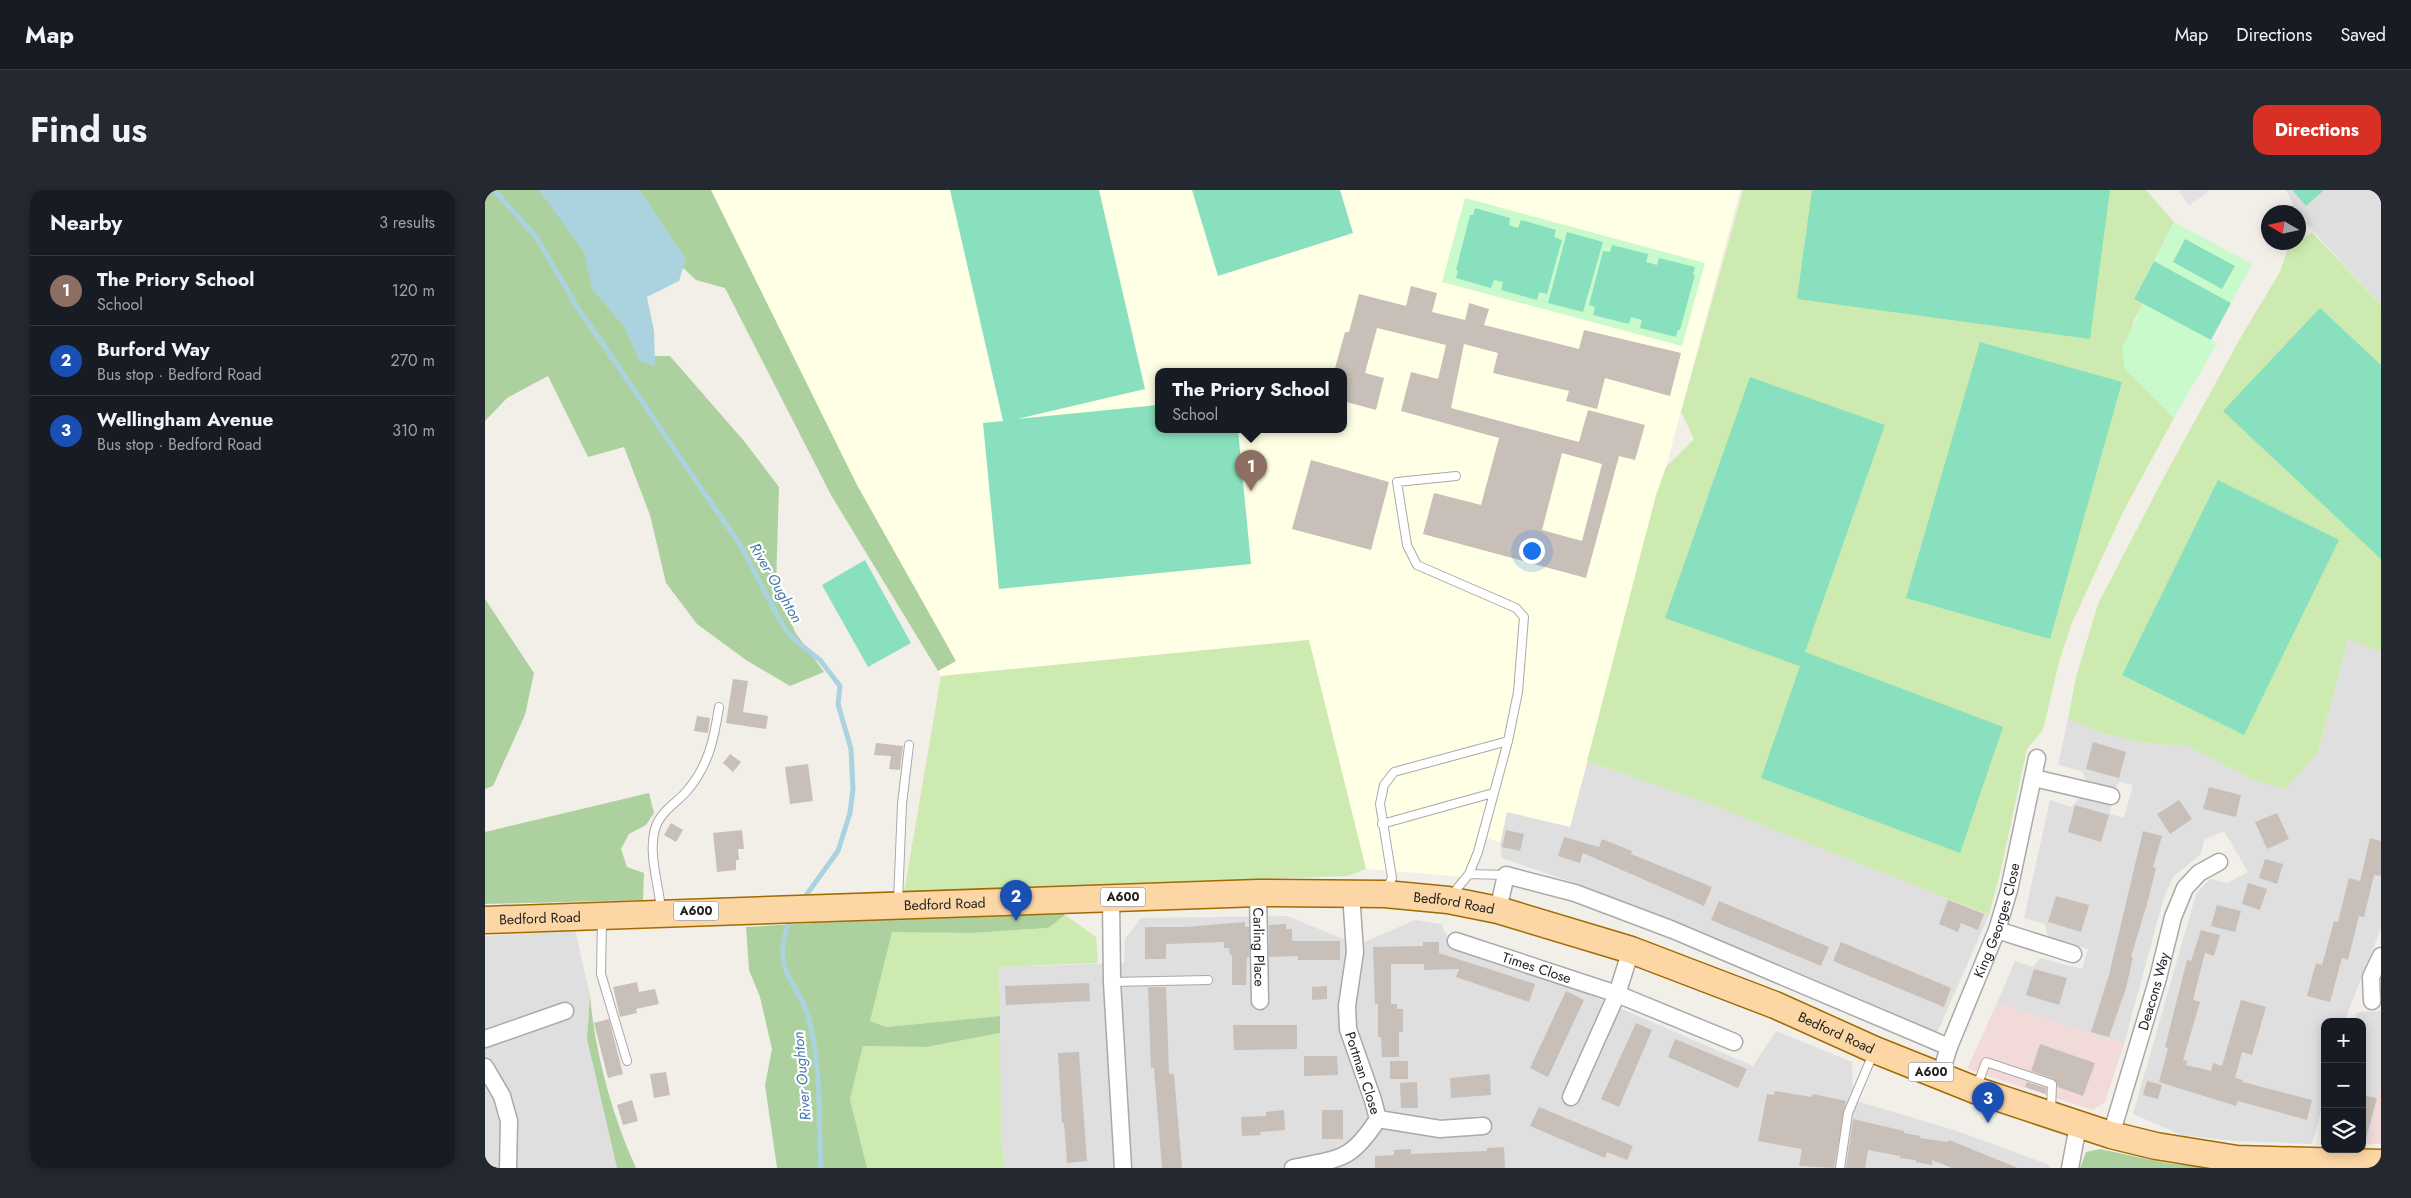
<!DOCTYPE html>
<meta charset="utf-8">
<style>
:root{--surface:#171b24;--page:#242831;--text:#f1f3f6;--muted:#9ea1a6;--line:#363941;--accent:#d93025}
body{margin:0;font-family:Jost,sans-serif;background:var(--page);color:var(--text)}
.controls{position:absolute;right:15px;bottom:15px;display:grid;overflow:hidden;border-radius:10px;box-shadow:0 2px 12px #0003}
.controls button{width:45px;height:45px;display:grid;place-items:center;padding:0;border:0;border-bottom:1px solid var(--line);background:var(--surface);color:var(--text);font:25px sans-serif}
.compass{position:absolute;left:1776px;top:15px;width:45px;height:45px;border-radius:50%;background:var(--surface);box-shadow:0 2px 12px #0003;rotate:279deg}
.you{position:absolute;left:1046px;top:360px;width:18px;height:18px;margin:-12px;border:4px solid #fff;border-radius:50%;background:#1a73e8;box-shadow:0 0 0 8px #1a73e833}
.badge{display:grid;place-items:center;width:32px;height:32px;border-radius:50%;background:var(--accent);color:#fff;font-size:16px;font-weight:700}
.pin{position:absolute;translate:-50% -41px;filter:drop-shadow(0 1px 2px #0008)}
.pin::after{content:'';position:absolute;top:26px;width:18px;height:15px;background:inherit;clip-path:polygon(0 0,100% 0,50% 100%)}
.popup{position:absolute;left:670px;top:178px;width:192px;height:65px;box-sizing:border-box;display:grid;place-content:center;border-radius:10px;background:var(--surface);filter:drop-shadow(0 1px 4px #0005);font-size:16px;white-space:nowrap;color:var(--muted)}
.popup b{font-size:19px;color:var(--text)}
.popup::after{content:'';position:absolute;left:50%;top:100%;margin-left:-10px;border:10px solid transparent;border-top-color:var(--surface)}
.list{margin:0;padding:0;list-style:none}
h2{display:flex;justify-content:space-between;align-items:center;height:65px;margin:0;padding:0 20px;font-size:21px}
h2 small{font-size:16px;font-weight:400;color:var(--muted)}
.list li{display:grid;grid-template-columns:32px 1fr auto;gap:15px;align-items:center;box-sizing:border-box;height:70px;padding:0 20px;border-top:1px solid var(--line)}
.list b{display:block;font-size:19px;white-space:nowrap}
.list p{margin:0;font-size:16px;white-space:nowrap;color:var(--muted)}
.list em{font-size:16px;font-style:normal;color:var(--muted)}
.icon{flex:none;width:28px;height:28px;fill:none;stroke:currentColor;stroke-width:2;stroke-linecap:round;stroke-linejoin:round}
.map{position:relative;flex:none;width:1896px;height:978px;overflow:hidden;border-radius:15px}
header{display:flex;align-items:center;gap:30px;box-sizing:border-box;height:70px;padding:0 25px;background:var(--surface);border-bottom:1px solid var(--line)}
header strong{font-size:24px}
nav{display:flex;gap:28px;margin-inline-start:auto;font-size:18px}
.intro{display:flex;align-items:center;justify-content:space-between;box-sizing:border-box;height:120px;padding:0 30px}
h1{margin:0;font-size:35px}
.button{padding:12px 22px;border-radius:15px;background:var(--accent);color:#fff;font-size:18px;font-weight:700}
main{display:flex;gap:30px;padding:0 30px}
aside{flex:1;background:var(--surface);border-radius:15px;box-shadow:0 2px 12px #0003}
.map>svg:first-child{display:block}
.residential{fill:#e0dfdf}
.commercial{fill:#f2dad9}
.education{fill:#ffffe5;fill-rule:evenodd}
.grass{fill:#cdebb0}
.forest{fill:#add19e}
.park{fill:#c8facc}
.pitch{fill:#88e0be}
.parking{fill:#e2e2e2}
.water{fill:#aad3df}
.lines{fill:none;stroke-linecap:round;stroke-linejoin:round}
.stream{stroke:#aad3df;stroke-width:5}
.building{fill:#c7bfb8;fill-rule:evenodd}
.lane-casing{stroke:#a9a9a9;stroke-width:10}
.street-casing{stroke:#a9a9a9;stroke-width:19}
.primary-casing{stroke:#a06b00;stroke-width:29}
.lane{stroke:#fff;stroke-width:8}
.street{stroke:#fff;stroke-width:16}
.primary{stroke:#fcd6a4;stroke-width:26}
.labels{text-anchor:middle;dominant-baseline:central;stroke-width:4.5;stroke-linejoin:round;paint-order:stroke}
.shield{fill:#fff;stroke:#646464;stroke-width:1}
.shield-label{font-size:12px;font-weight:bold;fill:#222}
.street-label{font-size:14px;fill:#222;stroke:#fff}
.water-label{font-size:15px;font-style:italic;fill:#4a7aab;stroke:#fff}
</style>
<header>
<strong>Map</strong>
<nav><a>Map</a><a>Directions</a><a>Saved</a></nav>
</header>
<div class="intro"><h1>Find us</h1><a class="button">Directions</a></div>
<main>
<aside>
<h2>Nearby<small>3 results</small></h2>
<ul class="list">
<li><span class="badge" style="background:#8d6e63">1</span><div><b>The Priory School</b><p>School</p></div><em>120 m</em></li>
<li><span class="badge" style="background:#1a4fb4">2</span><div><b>Burford Way</b><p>Bus stop · Bedford Road</p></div><em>270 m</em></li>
<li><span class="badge" style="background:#1a4fb4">3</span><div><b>Wellingham Avenue</b><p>Bus stop · Bedford Road</p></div><em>310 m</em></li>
</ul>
</aside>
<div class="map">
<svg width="1896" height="978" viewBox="0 0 1896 978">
<rect width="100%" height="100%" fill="#f2efe9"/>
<path class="residential" d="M1801 0H1896V115L1814 26Z
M1863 449 1896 462V738L1859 832H1840V906L1827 954 1750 951 1697 945 1648 924 1711 704 1725 689 1742 693 1763 682 1739 641 1719 650 1716 664 1688 687 1679 707 1639 854 1512 813 1530 771 1548 777 1555 768 1597 779 1603 759 1563 748 1560 734 1539 728 1565 610 1586 617 1596 607 1626 615 1625 624 1639 628 1648 595 1635 592 1629 600 1602 593 1597 581 1573 575 1583 529 1620 544 1660 553 1702 556 1771 591 1833 562Z
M1102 571 1222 613 1504 725 1452 843 1090 693 1017 668 1015 653 1022 622Z
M802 726 856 748 877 753 930 730 956 734 967 756 1105 805 1268 876 1291 841 1367 872 1368 910 1469 940 1562 974 1565 978H520L516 954 513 777 639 773 640 749 656 728Z
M90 740 105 805 102 849 132 978H0V746Z
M1896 821V895L1882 954H1877V832H1869L1872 822Z"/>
<path class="commercial" d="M1512 813 1639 854 1620 912 1607 920 1482 879Z
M1896 895V954H1882L1893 905Z"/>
<path class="education" d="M209 0H1255L1085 637 1022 622 1015 653 1001 647 983 687 881 679 824 450 456 486ZM674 182H858V240H674Z"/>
<path class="grass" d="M1258 0H1661L1689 32 1649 109 1658 114 1648 132 1640 179 1689 228 1638 322 1587 433 1574 472 1558 540 1542 559 1515 684 1504 725 1222 613 1102 571 1171 305 1181 277 1209 249 1196 222Z
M1827 42 1896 115V462L1863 449 1833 562 1800 599 1771 591 1702 556 1660 553 1620 544 1583 529 1591 487 1613 414 1680 285 1757 145 1795 82 1802 61Z
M824 450 881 679 863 686 419 702 456 486Z
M580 725 611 747 613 773 513 777 515 826 401 837 384 831 407 741 487 743 563 738Z
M515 843 516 954 520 978H382L365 909 378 856 442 857Z"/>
<path class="forest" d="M0 0H62L162 166H185L259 251 294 297 291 396 310 442 339 482 305 496 261 470 212 434 181 393 165 325 139 257 103 267 63 186 22 208 0 231Z
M137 0H226L372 295 471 471 453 481 346 305 240 98 211 90 163 45Z
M0 409 49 483 40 525 8 596 0 599Z
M164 603 169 623 161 635 144 644 136 659 142 677 159 683 158 710 0 714V642Z
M572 719 580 725 563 738 487 743 407 742 385 831 401 837 515 826V843L442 857 378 856 365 909 382 978H292L280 895 287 859 275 807 264 780 261 737Z
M105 805C110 864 127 925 151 978H132L102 849Z
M1615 959 1681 973 1724 978H1595L1601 962Z"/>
<path class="park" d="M980 8 1220 73 1197 156 957 92Z
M1689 32 1767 74 1746 113 1669 71Z
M1658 114 1732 153 1689 228 1640 179 1637 158Z"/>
<path class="pitch" d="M465 0H614L660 199 532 229 673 215 674 240H753L766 374 514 399 498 233 518 231Z
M707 0H855L868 43 733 86Z
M1327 0H1625L1605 149 1312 109Z
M1809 0H1837L1838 1 1821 16 1808 1Z
M990 18 1025 28 1024 35 1033 38 1036 30 1071 40 1069 47 1077 50 1062 104 1054 102 1052 110 1016 100 1018 92 1009 90 1006 98 971 88 973 80H971L985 25H988Z
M1082 42 1118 52 1098 122 1063 113Z
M1700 49 1750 76 1737 99 1688 72Z
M1127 55 1163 64 1161 72 1172 75 1174 68 1210 77 1208 85H1210L1195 140H1193L1191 147 1155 138 1157 130 1146 127 1144 134 1108 125 1110 117 1104 115 1118 61 1125 62Z
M1669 71 1746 113 1726 150 1649 109Z
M1835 118 1896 175V369L1738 221Z
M1495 152 1637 192 1565 449 1421 408Z
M1265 187 1400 235 1320 462 1518 537 1475 663 1276 588 1315 476 1180 428Z
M1733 290 1854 350 1759 545 1637 485Z
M380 370 426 453 383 477 337 395Z"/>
<path class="parking" d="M1693 0H1725L1704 16Z"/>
<path class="water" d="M54 0H155L201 69 194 91 162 107 169 141 170 176 154 171 140 138 107 99 99 62Z"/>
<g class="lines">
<path class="stream" d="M9 0 52 48 89 112 257 358 299 438 311 451 335 470 355 496 353 514 366 559 368 599 365 623 353 661 317 711
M307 727C299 740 296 759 299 774 303 791 317 806 322 823 337 872 333 927 336 978"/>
</g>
<path class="building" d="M926 96 952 103 947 122 980 130 984 113 1004 119 999 135 1094 159 1099 140 1196 163 1185 206 1120 188 1112 219 1081 211 1084 201 1008 183 1013 163 979 154 966 218 1094 252 1103 220 1160 235 1150 270 1134 266 1101 388 938 344 949 303 996 315 1014 248 916 221 926 182 953 189 961 155 892 138 880 183 899 188 891 220 858 211V182H849L860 142H864L874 104 921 116ZM1077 263 1117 274 1097 351 1057 340Z
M826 270 904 292 886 360 807 339Z
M248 489 263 491 258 522 283 526 281 539 241 533Z
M212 526 225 528 223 543 209 541Z
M1608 552 1641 562 1634 588 1601 579Z
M391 553 418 556 415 580 404 579 406 566 389 565Z
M245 564 256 572 248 582 238 573Z
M323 574 328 611 305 614 300 577Z
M1724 597 1756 605 1751 627 1718 619Z
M1694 610 1707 629 1685 644 1672 624Z
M1590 615 1624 625 1616 652 1583 642Z
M1792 623 1804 649 1782 659 1770 632Z
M186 633 198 640 191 652 179 645Z
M257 640 259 659H253L254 670H251V680L232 682 228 643Z
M1021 640 1039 644 1035 661 1017 657Z
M1658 641 1677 646 1668 677 1671 678 1664 707 1646 767H1648L1641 798 1624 847 1606 842 1624 785Z
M1079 647 1114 657 1117 649 1147 661 1146 664 1227 697 1219 716 1098 663 1095 673 1073 666Z
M1885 648 1896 651V686L1889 685 1879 727 1874 726 1863 770 1857 768 1845 812 1822 806 1831 773 1837 775 1849 731 1853 732 1864 688 1875 691Z
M1780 669 1798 674 1792 694 1774 688Z
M1763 693 1782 699 1775 720 1757 714Z
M1571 706 1604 715 1596 742 1563 732Z
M1463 710 1499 724 1493 740 1476 733 1473 742 1454 734Z
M1234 711 1344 757 1336 776 1226 730Z
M1732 715 1756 721 1750 742 1726 736Z
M760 732V737H764V767H762L761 795H747V765H745L744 758H739V752L681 754V769H660V737H701Z
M801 734V739H807V751H855V770H813V766L784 767V735Z
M1716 740 1735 745 1729 766 1720 763 1708 810 1715 812 1698 870 1702 871 1701 875 1726 881 1728 873 1737 876 1756 810 1781 817 1767 865 1757 862 1750 888 1758 890V892L1827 910 1822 930 1753 911 1751 916 1674 892 1683 858 1680 857 1702 770 1706 771Z
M938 752H954V763L1050 794 1044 812 971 787 974 779 939 780V774H906V814H912V819H918V842H914V867H897L896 847H893V814H890L888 757 938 756Z
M1356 752 1466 798 1459 817 1348 771Z
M1549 779 1582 788 1574 815 1541 805Z
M152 792 154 802 170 799 174 814 151 819 152 823 135 827 128 797Z
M604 793 605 811 521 815 520 796Z
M842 796V809L827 810V797Z
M663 797H681L684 884H689L697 978H677L669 878H666Z
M1081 801 1099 810 1063 887 1045 878Z
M124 829 138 884 123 888 109 833Z
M1151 833 1167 840 1134 917 1116 909Z
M748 835H812V859L749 860Z
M1190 849 1262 879 1253 898 1183 867Z
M1555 854 1610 873 1598 906 1573 897 1569 889 1546 881Z
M594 862 602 971 582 973 579 933H577L573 863Z
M819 866H852L853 885 819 886Z
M905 871H923V889H905Z
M181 882 185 905 169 908 165 884Z
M1005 884 1006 905 966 908 965 888Z
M1662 891 1677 895 1673 909 1658 905Z
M932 892 933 918H916L915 893Z
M1542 892 1561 898V904L1540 897Z
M1290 901 1327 907 1328 904 1361 911 1349 978 1314 976 1317 959 1273 951 1282 904 1289 905Z
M1877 905 1892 908 1881 948H1877Z
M147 910 153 931 138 935 132 915Z
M1054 917 1148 956 1142 970 1122 962 1120 968 1045 936Z
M799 920 800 940 775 942 776 945 757 946 756 927 781 926V922Z
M837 920H858V949H837Z
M1368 929 1419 941V943L1435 946V948L1463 952 1464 950 1533 978H1467L1447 970V975L1431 972V970L1415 968V966L1383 960 1380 978H1361Z
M1019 957 1020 978H890V966L909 965V960L926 959V964L1002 961V958Z"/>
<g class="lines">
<g class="lane-casing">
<path id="lane" d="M897 634 1008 603
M984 684 1021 685
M901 700 907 688 895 614 899 595 909 582 1023 551
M966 706 984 684 993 662 1023 551 1033 502 1039 427 1031 418 932 375 922 355 912 292 971 286
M413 711 417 614 424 555
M176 720C174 694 162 662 171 636 176 622 191 613 201 602 223 577 229 550 234 517
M117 729 116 784 142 871
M627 792 723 790
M1492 896 1501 872 1567 894 1566 920
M1355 978 1363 923 1388 864"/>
</g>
<g class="street-casing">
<g id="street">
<path d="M1549 588 1626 606"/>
<path id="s1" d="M773 703 775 811"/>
<path d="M626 708 627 792 638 978"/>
<path d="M1013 720 1021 685 1090 703 1188 740 1464 857"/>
<path d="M1512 740 1588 764"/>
<path id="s2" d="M971 751 1132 804 1249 852"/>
<path d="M1887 811 1886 787 1896 766"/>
<path d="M0 849 80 821"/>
<path d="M0 877 17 906 24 931 23 978"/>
<path id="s3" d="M1455 886 1464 857 1512 740 1524 700 1552 568"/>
<path d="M1086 907 1132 804 1146 760"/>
<path d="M893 929 955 939 998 936"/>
<path id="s4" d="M1626 945 1673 788 1688 727 1700 698 1714 683 1734 672"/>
<path d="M808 978C855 968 865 972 893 929L888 910 863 839 862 816 870 762 866 703"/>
<path d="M1585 978 1593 936"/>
</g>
</g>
<g class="primary-casing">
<g id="primary">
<path id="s5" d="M0 730 773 703 900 704 963 710 1013 720 1146 760 1290 815 1390 860 1490 900 1626 945 1671 956 1752 969 1896 973"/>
</g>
</g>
<use href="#lane" class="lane"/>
<use href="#street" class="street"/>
<use href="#primary" class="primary"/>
</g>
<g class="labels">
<g class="shield">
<rect x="615.5" y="697.5" width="45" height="19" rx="4"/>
<rect x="188.5" y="711.5" width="45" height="19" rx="4"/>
<rect x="1423.5" y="872.5" width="45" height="19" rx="4"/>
</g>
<g class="shield-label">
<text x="638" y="707">A600</text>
<text x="211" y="721">A600</text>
<text x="1446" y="882">A600</text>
</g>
<g class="street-label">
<text stroke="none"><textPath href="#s5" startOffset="460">Bedford Road</textPath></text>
<text stroke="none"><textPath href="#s5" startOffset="970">Bedford Road</textPath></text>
<text stroke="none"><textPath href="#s5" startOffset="55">Bedford Road</textPath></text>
<text stroke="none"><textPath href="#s3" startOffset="166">King Georges Close</textPath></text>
<text stroke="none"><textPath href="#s1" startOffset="54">Carling Place</textPath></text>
<text stroke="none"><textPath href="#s2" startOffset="85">Times Close</textPath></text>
<text stroke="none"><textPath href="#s4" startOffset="150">Deacons Way</textPath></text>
<text stroke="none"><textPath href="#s5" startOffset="1375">Bedford Road</textPath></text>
<text transform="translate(878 883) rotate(72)">Portman Close</text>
</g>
<g class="water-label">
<text transform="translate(291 393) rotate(60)">River Oughton</text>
<text transform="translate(317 886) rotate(-95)">River Oughton</text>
</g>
</g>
</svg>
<div class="controls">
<button>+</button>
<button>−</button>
<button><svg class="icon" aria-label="layers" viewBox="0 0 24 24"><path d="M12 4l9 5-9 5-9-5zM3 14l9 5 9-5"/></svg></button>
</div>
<svg class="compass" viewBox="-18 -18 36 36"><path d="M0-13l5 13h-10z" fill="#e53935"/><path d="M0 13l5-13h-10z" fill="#9ea1a6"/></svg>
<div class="you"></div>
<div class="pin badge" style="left:766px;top:301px;background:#8d6e63">1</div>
<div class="popup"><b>The Priory School</b>School</div>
<div class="pin badge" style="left:531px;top:731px;background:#1a4fb4">2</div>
<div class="pin badge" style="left:1503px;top:933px;background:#1a4fb4">3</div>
</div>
</main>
